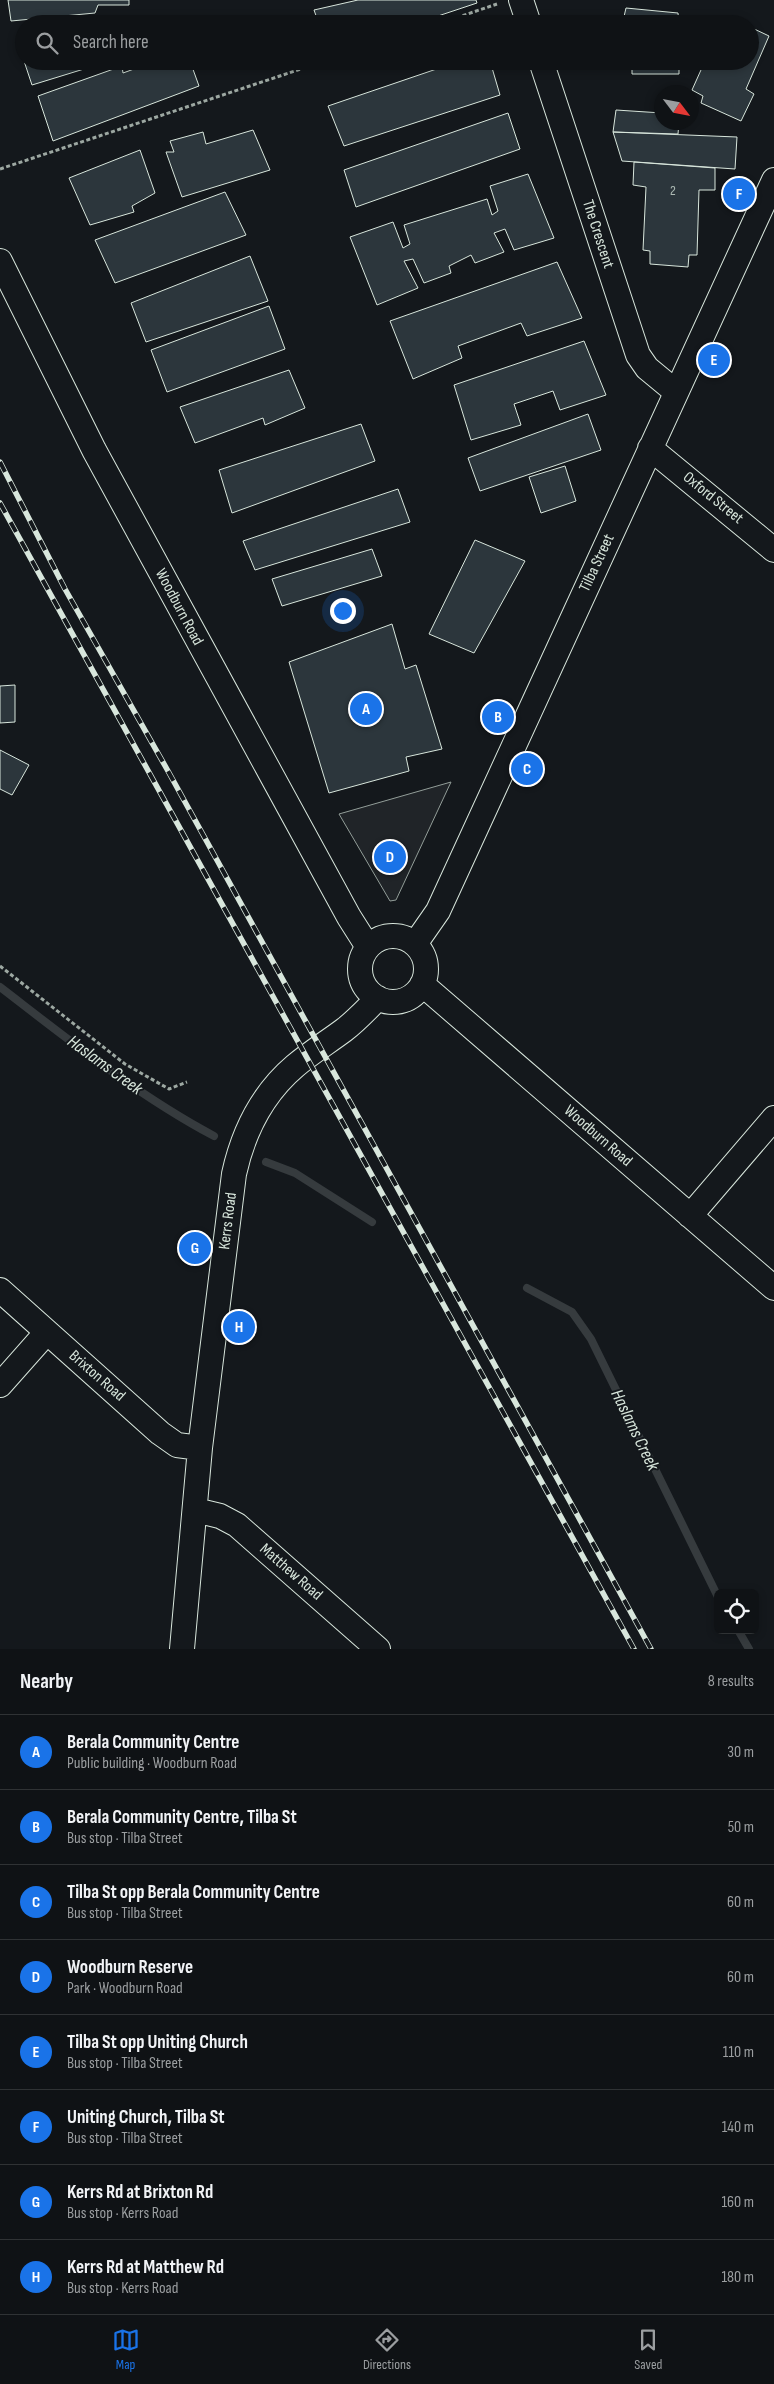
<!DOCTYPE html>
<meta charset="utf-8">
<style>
:root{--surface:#0f1215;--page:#1d2022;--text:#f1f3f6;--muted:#9b9ea0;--line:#2f3234;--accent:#1a73e8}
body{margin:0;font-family:"Sofia Sans Condensed",sans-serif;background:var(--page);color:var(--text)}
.controls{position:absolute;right:15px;bottom:15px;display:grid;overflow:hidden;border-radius:8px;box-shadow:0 2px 8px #0003}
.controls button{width:45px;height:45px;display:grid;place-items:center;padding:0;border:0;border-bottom:1px solid var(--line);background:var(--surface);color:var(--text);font:25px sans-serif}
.compass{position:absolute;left:654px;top:85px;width:45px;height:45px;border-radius:50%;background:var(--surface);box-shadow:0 2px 8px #0003;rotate:122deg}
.you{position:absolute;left:342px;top:610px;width:18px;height:18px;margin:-12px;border:4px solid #fff;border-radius:50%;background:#1a73e8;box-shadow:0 0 0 8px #1a73e833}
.badge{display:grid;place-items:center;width:32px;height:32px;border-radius:50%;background:var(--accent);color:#fff;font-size:16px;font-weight:700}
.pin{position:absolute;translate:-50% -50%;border:2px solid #fff;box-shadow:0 1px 5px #0006}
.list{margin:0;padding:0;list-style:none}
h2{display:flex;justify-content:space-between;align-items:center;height:65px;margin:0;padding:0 20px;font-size:21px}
h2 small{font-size:16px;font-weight:400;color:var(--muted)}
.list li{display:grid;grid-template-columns:32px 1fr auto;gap:15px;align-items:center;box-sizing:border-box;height:75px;padding:0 20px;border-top:1px solid var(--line)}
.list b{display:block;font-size:19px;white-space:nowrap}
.list p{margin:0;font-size:16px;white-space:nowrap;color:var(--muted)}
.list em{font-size:16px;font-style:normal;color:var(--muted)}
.icon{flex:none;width:28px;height:28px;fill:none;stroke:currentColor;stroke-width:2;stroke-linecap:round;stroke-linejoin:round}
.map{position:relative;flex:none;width:774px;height:1649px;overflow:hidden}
.search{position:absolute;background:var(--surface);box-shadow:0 2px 8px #0003;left:15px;right:15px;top:15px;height:55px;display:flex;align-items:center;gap:12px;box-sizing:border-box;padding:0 18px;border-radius:28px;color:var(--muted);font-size:19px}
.sheet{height:665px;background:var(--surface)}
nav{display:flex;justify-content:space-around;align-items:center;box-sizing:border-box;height:70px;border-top:1px solid var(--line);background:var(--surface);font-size:14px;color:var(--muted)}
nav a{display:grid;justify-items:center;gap:2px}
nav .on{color:var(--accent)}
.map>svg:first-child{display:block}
.green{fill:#202428;stroke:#939e99}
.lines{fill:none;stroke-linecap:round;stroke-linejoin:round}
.stream{stroke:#363b3e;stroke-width:8}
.building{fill:#2c363c;stroke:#d8e6dc}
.street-casing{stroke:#d8e6dc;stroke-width:26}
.path{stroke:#9da8a2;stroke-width:3;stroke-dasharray:4 2.5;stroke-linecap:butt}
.street{stroke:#14181c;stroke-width:24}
.rail-casing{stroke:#d8e6dc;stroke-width:5.5}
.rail{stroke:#14181c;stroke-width:4;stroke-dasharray:11;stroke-linecap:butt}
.labels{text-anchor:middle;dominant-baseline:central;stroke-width:4;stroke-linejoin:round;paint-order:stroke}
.number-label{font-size:14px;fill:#adbab4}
.street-label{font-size:16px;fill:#d8e6dc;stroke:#14181c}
.water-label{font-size:18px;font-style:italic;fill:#d8e6dc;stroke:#14181c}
</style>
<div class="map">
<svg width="774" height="1649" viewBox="0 0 774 1649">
<rect width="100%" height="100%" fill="#14181c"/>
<path class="green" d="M451 782 396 900 390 901 339 814Z"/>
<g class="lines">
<path class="stream" d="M0 987C69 1040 137 1095 214 1136
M266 1162 295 1173 372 1222
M527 1288 572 1312 591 1339 718 1597
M738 1630 749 1649"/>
</g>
<path class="building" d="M8 0H129V5H98L95 13 11 21Z
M358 0H476L477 3 414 24H319L314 10Z
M626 8 678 13 679 24H592V20L623 21Z
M138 19 139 24H113V22Z
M750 27 769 36 746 89 754 94 741 121 701 103 703 96 692 90 705 61H750Z
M24 61H110L32 85Z
M156 61H190L199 86 53 141 38 96 122 66 123 73Z
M460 61H490L500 95 344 146 328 106Z
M592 61H679V74H632V63L592 65Z
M616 110 662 113V122H679L678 134 613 132Z
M508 113 520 149 356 207 344 170Z
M253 130 270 170 182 197 166 152H174L170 141 203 132 206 144Z
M613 132 737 137 735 169 622 161Z
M140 150 155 193 132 206 134 212 90 225 69 178Z
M634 162 715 168V190H699L697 255H689L688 267 650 264V251L643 250 646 187 633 185Z
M528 174 554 238 514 250 505 229 494 233 504 252 475 263 471 255 449 266 451 273 424 283 413 259 404 261 418 288 377 305 350 237 393 222 403 248 410 244 404 225 487 199 492 215 498 211 490 186Z
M225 192 246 235 115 283 95 240Z
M250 256 268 301 146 342 131 303Z
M557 262 582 318 527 336 521 323 458 346 462 358 413 379 390 321Z
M269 306 285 349 167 392 151 350Z
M584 341 606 395 560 410 553 391 514 404 521 425 471 440 454 385Z
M289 370 305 408 265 425 263 418 195 443 180 407Z
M588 414 601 450 480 491 468 458Z
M361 424 375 461 232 513 219 470Z
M565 466 576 501 541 513 529 477Z
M398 489 410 522 255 570 243 541Z
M475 540 525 561 474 653 429 634Z
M372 549 382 576 282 606 272 579Z
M392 624 405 669 416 665 442 749 406 757 409 771 329 793 289 662Z
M15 685V722L0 723V686Z
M0 750 29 765 12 795 0 789Z"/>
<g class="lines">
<g class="street-casing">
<path id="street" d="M521 0 529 24
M541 61 638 355 647 368 676 392
M0 261 94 450 349 917 368 947
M650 448 774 550
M360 969a33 33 0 1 1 66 0a33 33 0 1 1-66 0Z
M415 944 438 911 774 180
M422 984 774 1288
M690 1216 774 1118
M0 1290 160 1433 177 1445 200 1448
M0 1385 47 1332
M195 1510 220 1516 237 1525 378 1649
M182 1649 200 1448 234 1174C243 1133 262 1094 295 1066 310 1053 328 1042 344 1030 356 1021 367 1009 378 998"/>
</g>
<path class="path" d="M438 24 497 4
M0 169 325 61
M0 966 125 1064 169 1089 187 1082"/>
<use href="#street" class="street"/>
<g class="rail-casing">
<path id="rail" d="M0 462 65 589 168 771 651 1649
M0 503 634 1649"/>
</g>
<use href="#rail" class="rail"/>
</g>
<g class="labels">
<g class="number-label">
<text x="673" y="190">2</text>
</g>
<g class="street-label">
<text transform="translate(598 234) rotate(72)">The Crescent</text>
<text transform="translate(713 498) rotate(39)">Oxford Street</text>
<text transform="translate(597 563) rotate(-65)">Tilba Street</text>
<text transform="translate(179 607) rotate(62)">Woodburn Road</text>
<text transform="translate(598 1136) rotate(41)">Woodburn Road</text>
<text transform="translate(228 1221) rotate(-83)">Kerrs Road</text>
<text transform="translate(97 1376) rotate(41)">Brixton Road</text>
<text transform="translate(291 1572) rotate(41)">Matthew Road</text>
</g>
<g class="water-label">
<text transform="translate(105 1065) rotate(36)">Haslams Creek</text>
<text transform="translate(635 1430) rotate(64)">Haslams Creek</text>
</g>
</g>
</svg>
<div class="controls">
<button><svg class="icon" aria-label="locate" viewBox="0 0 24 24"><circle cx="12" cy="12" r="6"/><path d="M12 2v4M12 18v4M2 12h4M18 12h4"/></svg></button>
</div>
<svg class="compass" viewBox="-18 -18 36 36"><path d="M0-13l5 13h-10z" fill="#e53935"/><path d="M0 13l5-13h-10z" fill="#9b9ea0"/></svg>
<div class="you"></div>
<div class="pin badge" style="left:366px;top:709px">A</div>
<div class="pin badge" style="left:498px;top:717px">B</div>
<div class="pin badge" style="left:527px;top:769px">C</div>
<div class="pin badge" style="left:390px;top:857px">D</div>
<div class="pin badge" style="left:714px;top:360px">E</div>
<div class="pin badge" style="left:739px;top:194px">F</div>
<div class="pin badge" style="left:195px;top:1248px">G</div>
<div class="pin badge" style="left:239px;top:1327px">H</div>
<div class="search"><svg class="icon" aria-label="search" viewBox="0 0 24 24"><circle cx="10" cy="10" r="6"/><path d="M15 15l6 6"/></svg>Search here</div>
</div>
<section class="sheet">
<h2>Nearby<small>8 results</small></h2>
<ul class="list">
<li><span class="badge">A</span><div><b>Berala Community Centre</b><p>Public building · Woodburn Road</p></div><em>30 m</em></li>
<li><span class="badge">B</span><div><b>Berala Community Centre, Tilba St</b><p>Bus stop · Tilba Street</p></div><em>50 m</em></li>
<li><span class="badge">C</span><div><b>Tilba St opp Berala Community Centre</b><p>Bus stop · Tilba Street</p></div><em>60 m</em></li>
<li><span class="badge">D</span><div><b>Woodburn Reserve</b><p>Park · Woodburn Road</p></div><em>60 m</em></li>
<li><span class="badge">E</span><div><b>Tilba St opp Uniting Church</b><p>Bus stop · Tilba Street</p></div><em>110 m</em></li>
<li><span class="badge">F</span><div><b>Uniting Church, Tilba St</b><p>Bus stop · Tilba Street</p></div><em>140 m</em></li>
<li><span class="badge">G</span><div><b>Kerrs Rd at Brixton Rd</b><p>Bus stop · Kerrs Road</p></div><em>160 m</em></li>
<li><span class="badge">H</span><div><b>Kerrs Rd at Matthew Rd</b><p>Bus stop · Kerrs Road</p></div><em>180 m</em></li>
</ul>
</section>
<nav>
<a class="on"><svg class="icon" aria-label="map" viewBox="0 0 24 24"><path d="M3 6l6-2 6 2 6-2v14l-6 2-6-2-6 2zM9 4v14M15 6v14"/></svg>Map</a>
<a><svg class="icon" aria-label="directions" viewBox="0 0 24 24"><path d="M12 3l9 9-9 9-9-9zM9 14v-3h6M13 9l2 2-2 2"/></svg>Directions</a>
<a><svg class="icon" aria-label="saved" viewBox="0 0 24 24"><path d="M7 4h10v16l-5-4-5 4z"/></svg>Saved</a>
</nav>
